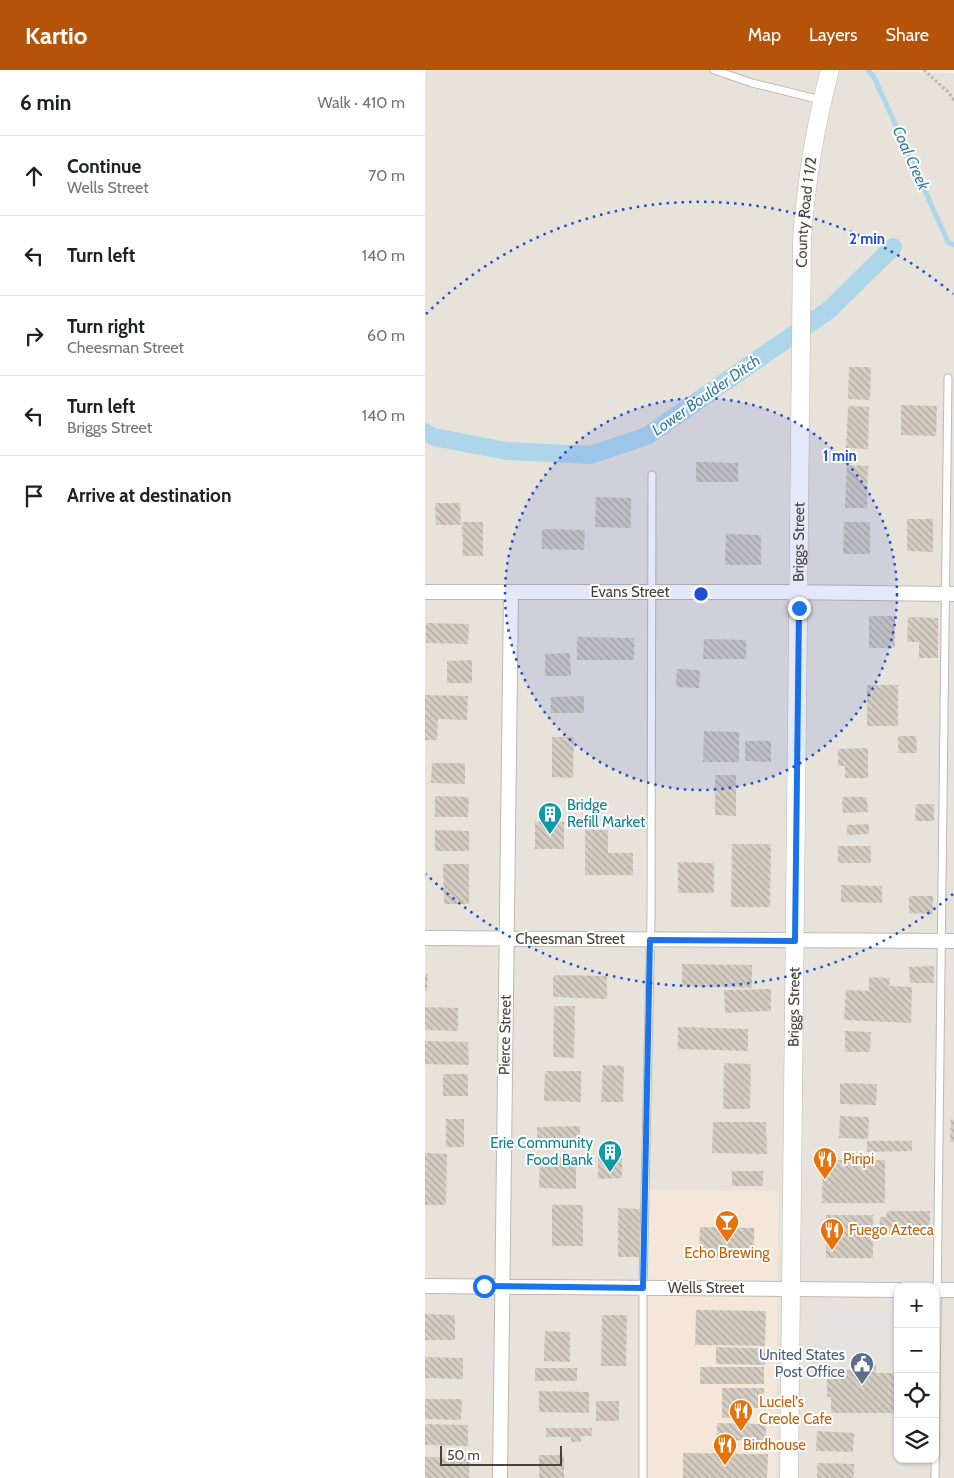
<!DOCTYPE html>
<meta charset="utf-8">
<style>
:root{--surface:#fff;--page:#f6f6f6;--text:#202124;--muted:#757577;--line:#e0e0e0;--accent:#b45309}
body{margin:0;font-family:Cabin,sans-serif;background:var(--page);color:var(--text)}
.controls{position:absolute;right:15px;bottom:15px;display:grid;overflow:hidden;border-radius:10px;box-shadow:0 1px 4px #0004}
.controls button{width:45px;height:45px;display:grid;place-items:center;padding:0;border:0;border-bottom:1px solid var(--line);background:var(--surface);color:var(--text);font:25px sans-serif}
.scale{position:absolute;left:15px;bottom:12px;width:122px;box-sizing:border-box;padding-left:5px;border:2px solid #48423a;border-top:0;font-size:14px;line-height:18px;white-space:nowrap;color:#48423a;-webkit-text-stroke:4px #fff;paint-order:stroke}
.stop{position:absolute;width:15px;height:15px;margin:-11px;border:4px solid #1a73e8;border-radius:50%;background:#fff}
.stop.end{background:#1a73e8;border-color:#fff;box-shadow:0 1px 5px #0008}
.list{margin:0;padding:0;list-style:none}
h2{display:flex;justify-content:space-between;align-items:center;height:65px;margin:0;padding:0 20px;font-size:21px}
h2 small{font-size:16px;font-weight:400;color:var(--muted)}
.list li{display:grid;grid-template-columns:32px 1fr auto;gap:15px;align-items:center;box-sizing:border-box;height:80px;padding:0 20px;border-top:1px solid var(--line)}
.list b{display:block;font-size:19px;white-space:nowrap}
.list p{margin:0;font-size:16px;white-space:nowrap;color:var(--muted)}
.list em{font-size:16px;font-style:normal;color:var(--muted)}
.icon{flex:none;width:28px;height:28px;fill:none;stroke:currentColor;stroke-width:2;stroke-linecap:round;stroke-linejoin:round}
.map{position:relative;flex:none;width:529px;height:1408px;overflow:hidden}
header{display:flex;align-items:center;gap:30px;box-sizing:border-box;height:70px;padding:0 25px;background:var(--accent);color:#fff}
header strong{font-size:24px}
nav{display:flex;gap:28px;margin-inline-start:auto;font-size:18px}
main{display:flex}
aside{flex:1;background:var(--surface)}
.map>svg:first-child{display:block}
.residential{fill:#e8e3da;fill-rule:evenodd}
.commercial{fill:#f4e7da}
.parking{fill:#e4e2e0}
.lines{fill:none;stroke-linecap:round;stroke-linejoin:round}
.stream{stroke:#aed6eb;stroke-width:5}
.canal{stroke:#aed6eb;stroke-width:18}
.building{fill:url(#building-back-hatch)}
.service-casing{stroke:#bfb8af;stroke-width:9}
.minor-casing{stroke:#bfb8af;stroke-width:16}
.tertiary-casing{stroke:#bfb8af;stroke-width:19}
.path{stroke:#c0b3a1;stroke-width:3;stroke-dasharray:2.5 2.5;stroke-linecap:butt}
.service{stroke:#fff;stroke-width:7}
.minor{stroke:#fff;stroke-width:14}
.tertiary{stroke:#fff;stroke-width:18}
.route{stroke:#1a73e8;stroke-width:6}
.ring{fill:none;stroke:#1d4ed8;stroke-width:2.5;stroke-dasharray:2.5 5}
.labels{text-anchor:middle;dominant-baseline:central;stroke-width:4;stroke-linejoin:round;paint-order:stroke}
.street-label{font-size:15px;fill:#48423a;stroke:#fff}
.culture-label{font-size:15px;fill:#0d838f;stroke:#fff;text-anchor:start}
.food-label{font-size:15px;fill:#c56008;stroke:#fff;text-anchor:start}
.service-label{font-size:15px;fill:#4e5e75;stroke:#fff;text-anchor:end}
.water-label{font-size:16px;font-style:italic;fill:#397da4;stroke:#fff}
.centre{fill:#1d4ed8;stroke:#fff;stroke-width:2.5}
.ring-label{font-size:15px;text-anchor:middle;font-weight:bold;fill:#1d4ed8;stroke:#fff;stroke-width:4;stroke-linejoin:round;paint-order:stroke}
</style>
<header>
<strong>Kartio</strong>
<nav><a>Map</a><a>Layers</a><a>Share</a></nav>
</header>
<main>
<aside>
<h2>6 min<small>Walk · 410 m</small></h2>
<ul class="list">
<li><svg class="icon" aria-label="ahead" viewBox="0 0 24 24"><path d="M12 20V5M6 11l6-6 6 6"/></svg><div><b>Continue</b><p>Wells Street</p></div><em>70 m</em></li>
<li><svg class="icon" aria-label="left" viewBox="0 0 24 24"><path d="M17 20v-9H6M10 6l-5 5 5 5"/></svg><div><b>Turn left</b></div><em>140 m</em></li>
<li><svg class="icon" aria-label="right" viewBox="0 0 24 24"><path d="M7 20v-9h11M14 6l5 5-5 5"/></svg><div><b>Turn right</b><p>Cheesman Street</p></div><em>60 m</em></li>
<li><svg class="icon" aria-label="left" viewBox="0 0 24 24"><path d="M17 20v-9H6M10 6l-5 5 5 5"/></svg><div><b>Turn left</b><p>Briggs Street</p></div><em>140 m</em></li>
<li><svg class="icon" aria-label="arrive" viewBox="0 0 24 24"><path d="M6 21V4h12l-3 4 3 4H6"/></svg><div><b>Arrive at destination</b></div></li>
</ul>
</aside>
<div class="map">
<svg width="529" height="1408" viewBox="0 0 529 1408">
<defs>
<pattern id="building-back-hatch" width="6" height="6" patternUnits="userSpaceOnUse" patternTransform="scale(1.25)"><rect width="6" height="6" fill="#d5cdc2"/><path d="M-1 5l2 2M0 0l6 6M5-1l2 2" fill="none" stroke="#afa89f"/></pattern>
</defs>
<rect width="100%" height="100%" fill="#f4f1ec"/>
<path class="residential" d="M0 0H391L529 3V1408H0ZM473 1217H510V1389H473Z"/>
<path class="commercial" d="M224 1120 353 1121 351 1408H222Z"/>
<path class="parking" d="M390 1243H473V1294L389 1292Z"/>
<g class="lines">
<path class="stream" d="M443 0 449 7 523 172 529 175"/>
<path class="canal" d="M0 362 9 367 81 381 165 385 222 366 404 240 468 177"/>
</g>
<path class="building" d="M424 297H446L445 330 423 329Z
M476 335 512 336 511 366 476 365Z
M423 336 444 337 443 379 421 378Z
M271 392 313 393V412H271Z
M422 395 443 396 442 438H420Z
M171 427 206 428V458L170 457Z
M10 433H35L36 455H11Z
M482 449H508V482L482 481Z
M37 452H58V486H38Z
M419 452H445V484H418Z
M117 459 160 460 159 480 117 479Z
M301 464 336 465V495H300Z
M444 546H470V578H444Z
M483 547 513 548V588H494V572H482Z
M1 553 44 554 43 574 1 573Z
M152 567 209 568V590H152Z
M279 569 321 570V589H278Z
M145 583 146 606H120V584Z
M47 590V613H22V591Z
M252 599 275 600 274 618 251 617Z
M442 615H473V656H442Z
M0 625 43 626 42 650 13 649 12 670H0Z
M159 626V643H126V627Z
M279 661 314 662V692H278Z
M473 666H491L492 683H473Z
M127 667H149L148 708 127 707Z
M320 671H346V692L320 691Z
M443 678V708H420V696H413V679Z
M7 693H40V714L6 713Z
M290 705H311V746L290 745Z
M10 726 44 727 43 747H10Z
M417 727H442L443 742 418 743Z
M491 734H509V751H490Z
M110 752H139V779H110Z
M444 754V764L422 765V755Z
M10 760 44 761V781H10Z
M160 760H183V783H208V805H160Z
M307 774H346L345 837H306Z
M413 776H446V793H413Z
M253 792 289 793V823H253Z
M18 794H44V834H19Z
M416 815 457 816V833L416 832Z
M484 826H508V844L484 843Z
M257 894 327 895V918L257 916Z
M509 896V913H485L484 897Z
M0 904H3L2 921H0Z
M128 905 182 906V929L128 927Z
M444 907 465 908 464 916 487 917 486 953 419 950 421 920 444 921Z
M346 919V941L300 943 299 920Z
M129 936H150L149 988 128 987Z
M0 937 33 938V961L0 960Z
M253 957 323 959V981L253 979Z
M420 961 446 962 445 982H420Z
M0 971 43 972 44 995 0 994Z
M299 993 326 994 325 1039H298Z
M178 995 199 996 198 1032H176Z
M120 1001H156V1032L119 1031Z
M18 1004H43V1026H18Z
M415 1013 452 1014 451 1035 415 1034Z
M415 1046 444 1047 443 1069 414 1068Z
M21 1049H39V1077H21Z
M526 1049 529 1050V1072H525Z
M288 1052H341L342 1084 287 1083Z
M155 1056V1075L112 1076V1057Z
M442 1071H487V1081L442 1082Z
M0 1083 22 1084 21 1135H0Z
M173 1086H197V1108L173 1109Z
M115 1087 151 1088V1119L114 1118Z
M398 1090H460V1133H397Z
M307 1101H338V1116H307Z
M127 1135H158V1176H127Z
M193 1138 215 1139 214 1187H193Z
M462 1141H505V1158L482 1157V1164L454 1163 455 1147H461Z
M401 1145H448V1188H401Z
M275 1157 329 1158V1189L274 1188Z
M271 1240 341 1241 340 1276 270 1275Z
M0 1244 30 1245V1270H0Z
M177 1245H202L201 1296H176Z
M120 1261 145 1262V1292L119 1291Z
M291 1277 340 1278V1295L291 1294Z
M0 1287 38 1288V1309L0 1308Z
M437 1294H451V1303H473V1343H406V1327H402V1300H437Z
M275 1297H339V1314H275Z
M110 1298H152V1311H110Z
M297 1318H339L338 1338H324V1348H297Z
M114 1321 164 1322V1343L114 1342Z
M0 1329H37L36 1350 0 1349Z
M171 1331H194V1351H171Z
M292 1353 341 1354V1371L292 1370Z
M0 1354 43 1355V1376L0 1375Z
M121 1358H167V1366H156V1372H146V1367H121Z
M392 1361 429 1363 428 1382 391 1381Z
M258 1383 343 1384 342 1408H258Z
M114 1385H139V1408H114Z
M0 1387 45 1388 44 1408H0Z
M392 1393 429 1394V1408H392Z"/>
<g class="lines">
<g class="service-casing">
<path id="service" d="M289 0 327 13 396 30
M218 1408V1218L226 848 227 405
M510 1408 523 308"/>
</g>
<g class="minor-casing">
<path id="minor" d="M0 522H358L529 524
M0 868 529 871
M0 1216 473 1220
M510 1220H529
M75 1408 86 522"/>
</g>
<g class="tertiary-casing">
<g id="tertiary">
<path id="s1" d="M364 1408 377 170C381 112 390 56 405 0"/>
</g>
</g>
<path class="path" d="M499 0 522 21 529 30"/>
<use href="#service" class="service"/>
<use href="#minor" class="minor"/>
<use href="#tertiary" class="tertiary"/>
</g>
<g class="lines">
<path class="route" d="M59 1216 218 1218 225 870 370 871 374 538"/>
</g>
<circle cx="276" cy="524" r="196" fill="#1d4ed8" fill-opacity=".12"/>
<g class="ring">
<circle cx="276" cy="524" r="196"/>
<path d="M528 824A392 392 0 0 1 1 804M1 244A392 392 0 0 1 528 224"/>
</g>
<defs>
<g id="building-pin" transform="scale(1.25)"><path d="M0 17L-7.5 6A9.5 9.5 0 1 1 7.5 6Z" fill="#0f9aa8" stroke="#fff"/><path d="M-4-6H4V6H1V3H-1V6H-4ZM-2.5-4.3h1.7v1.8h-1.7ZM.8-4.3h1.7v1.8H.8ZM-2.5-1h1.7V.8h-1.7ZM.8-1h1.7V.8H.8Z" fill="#fff"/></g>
<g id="restaurant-pin" transform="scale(1.25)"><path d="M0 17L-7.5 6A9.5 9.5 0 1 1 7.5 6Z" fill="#e8710a" stroke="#fff"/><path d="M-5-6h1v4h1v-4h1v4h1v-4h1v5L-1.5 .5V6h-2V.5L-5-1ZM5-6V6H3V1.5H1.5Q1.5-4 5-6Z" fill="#fff"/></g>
<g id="bar-pin" transform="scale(1.25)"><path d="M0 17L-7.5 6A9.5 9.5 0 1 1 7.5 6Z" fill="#e8710a" stroke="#fff"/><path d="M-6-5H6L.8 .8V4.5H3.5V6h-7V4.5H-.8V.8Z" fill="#fff"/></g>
<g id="civic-pin" transform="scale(1.25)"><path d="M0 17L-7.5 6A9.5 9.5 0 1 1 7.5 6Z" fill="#5c6f8a" stroke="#fff"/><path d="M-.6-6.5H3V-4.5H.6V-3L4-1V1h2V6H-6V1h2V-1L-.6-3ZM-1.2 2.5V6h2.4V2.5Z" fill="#fff"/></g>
</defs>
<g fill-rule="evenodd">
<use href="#building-pin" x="125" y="744"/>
<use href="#building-pin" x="185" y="1082"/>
<use href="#restaurant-pin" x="400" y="1089"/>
<use href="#bar-pin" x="302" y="1152"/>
<use href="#restaurant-pin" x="407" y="1160"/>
<use href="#civic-pin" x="437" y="1294"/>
<use href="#restaurant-pin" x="316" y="1341"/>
<use href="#restaurant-pin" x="300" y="1375"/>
</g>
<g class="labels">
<g class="street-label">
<text stroke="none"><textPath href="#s1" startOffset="1266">County Road 1 1/2</textPath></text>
<text stroke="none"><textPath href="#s1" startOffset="936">Briggs Street</textPath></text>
<text x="205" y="522">Evans Street</text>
<text x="145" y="869">Cheesman Street</text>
<text stroke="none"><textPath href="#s1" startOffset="471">Briggs Street</textPath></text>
<text transform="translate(80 965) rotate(-89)">Pierce Street</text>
<text x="281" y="1218">Wells Street</text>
</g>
<g class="culture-label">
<text x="142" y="735">Bridge<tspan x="142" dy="17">Refill Market</tspan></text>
<text x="168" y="1073" text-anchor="end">Erie Community<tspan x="168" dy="17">Food Bank</tspan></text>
</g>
<g class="food-label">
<text x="418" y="1089">Piripi</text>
<text x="424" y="1160">Fuego Azteca</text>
<text x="302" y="1183" text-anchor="middle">Echo Brewing</text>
<text x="334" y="1332">Luciel's<tspan x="334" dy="17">Creole Cafe</tspan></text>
<text x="318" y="1375">Birdhouse</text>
</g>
<g class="service-label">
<text x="420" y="1285">United States<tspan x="420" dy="17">Post Office</tspan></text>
</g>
<g class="water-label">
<text transform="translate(486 88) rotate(66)">Coal Creek</text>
<text transform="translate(281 325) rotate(-35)">Lower Boulder Ditch</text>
</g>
</g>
<circle cx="276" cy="524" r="8" class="centre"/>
<g class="ring-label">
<text x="442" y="174">2 min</text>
<text x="415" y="391">1 min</text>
</g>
</svg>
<div class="controls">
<button>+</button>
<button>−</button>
<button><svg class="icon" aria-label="locate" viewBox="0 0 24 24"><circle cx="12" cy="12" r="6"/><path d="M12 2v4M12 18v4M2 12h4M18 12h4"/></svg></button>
<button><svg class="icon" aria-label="layers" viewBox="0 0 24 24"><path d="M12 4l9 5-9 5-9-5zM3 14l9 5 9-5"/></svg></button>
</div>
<div class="scale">50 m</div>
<div class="stop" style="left:59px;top:1216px"></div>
<div class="stop end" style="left:374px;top:538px"></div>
</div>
</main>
